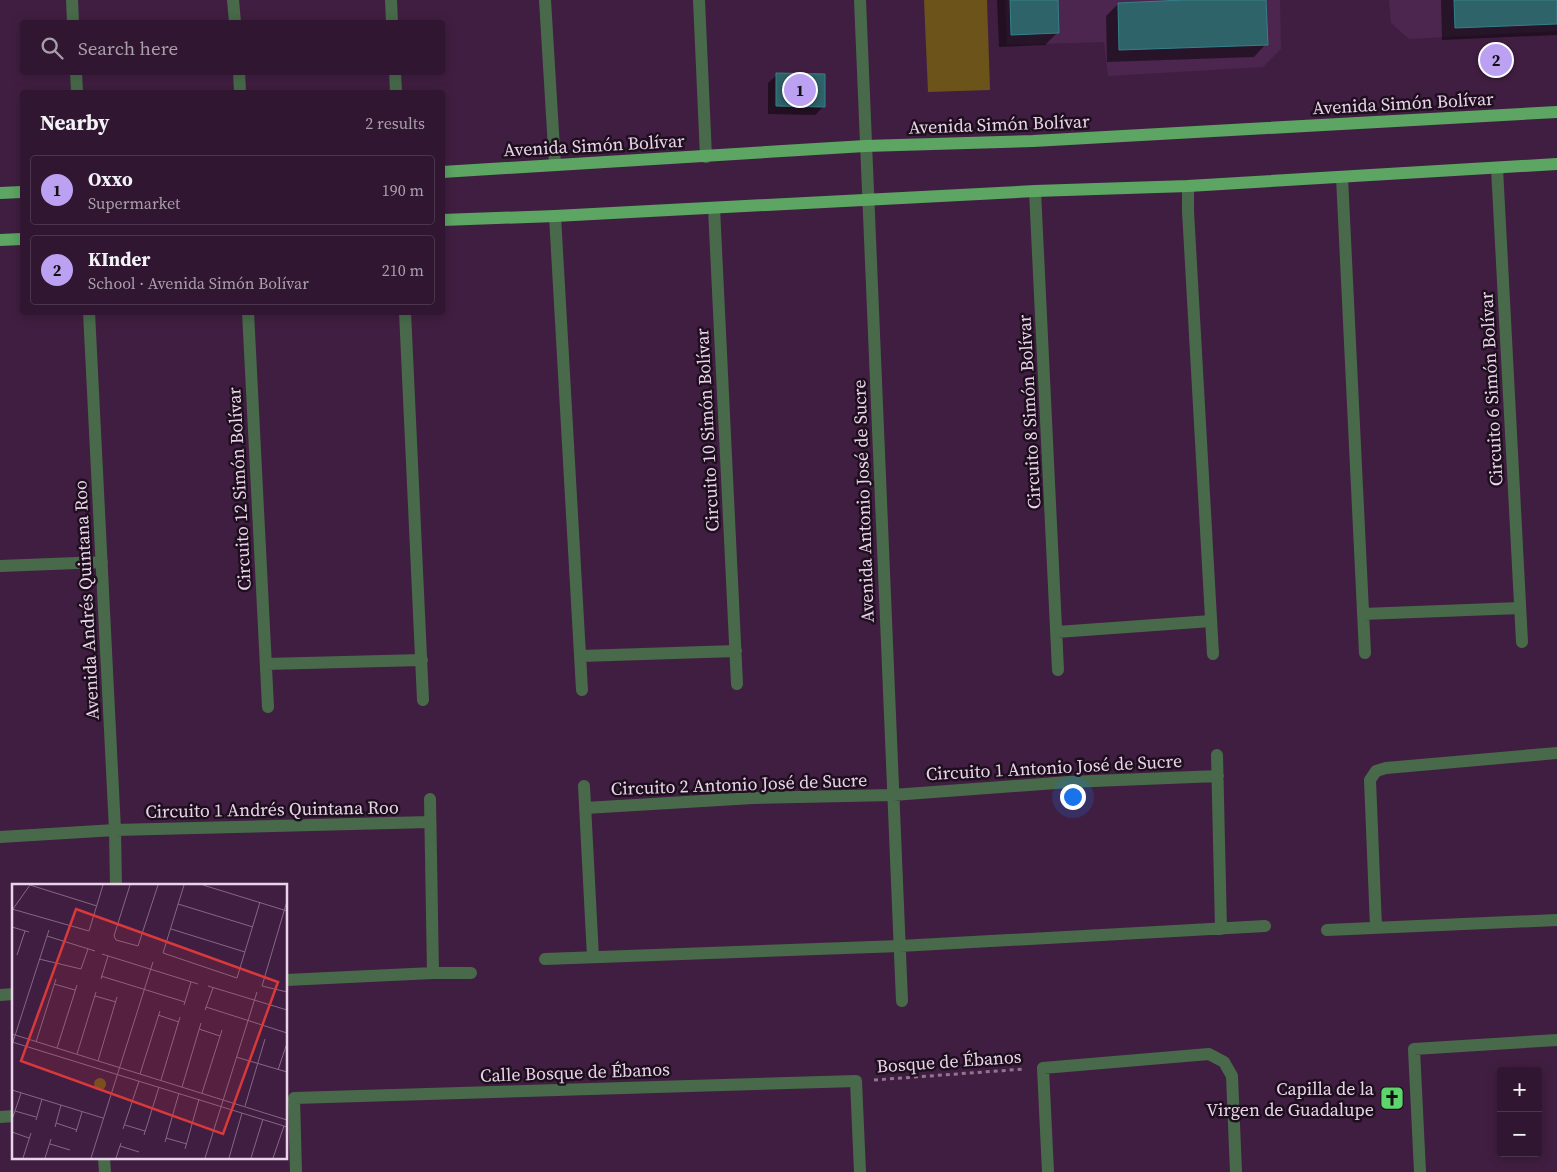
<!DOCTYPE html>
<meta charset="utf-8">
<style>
:root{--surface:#301631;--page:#3c233d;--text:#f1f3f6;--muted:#a89fab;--line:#4b354d;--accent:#bca0f2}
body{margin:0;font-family:"Source Serif 4",serif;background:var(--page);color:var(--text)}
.controls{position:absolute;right:15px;bottom:15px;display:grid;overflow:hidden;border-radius:5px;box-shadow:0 2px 12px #0003}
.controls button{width:45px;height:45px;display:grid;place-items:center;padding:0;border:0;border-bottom:1px solid var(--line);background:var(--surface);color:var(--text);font:25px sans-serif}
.you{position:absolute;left:1072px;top:796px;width:18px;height:18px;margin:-12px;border:4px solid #fff;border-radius:50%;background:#1a73e8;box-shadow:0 0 0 8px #1a73e833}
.badge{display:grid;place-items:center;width:32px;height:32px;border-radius:50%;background:var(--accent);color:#111;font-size:16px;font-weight:700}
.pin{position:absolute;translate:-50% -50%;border:2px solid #fff;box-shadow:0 1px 5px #0006}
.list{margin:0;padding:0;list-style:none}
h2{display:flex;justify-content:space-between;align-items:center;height:65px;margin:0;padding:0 20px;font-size:21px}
h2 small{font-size:16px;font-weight:400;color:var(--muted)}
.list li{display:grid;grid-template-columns:32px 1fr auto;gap:15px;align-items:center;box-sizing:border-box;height:70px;margin:0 10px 10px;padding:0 10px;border:1px solid var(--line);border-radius:5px}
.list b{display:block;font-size:19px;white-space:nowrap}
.list p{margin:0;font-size:16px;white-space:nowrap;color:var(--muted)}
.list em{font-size:16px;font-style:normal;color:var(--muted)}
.icon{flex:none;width:28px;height:28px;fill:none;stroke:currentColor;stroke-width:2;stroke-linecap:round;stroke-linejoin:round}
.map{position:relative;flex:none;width:1557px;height:1172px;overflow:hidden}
.search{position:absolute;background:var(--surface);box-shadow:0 2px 12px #0003;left:20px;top:20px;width:425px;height:55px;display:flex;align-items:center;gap:12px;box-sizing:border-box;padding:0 18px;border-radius:5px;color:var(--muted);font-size:19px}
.panel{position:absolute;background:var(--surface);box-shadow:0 2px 12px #0003;left:20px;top:90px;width:425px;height:225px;border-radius:5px}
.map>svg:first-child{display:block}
.built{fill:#4c264e}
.green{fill:#6b5319}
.shadow{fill:#0007}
.building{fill:#2e6369;stroke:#34818a}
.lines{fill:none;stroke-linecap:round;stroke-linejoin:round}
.path{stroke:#907490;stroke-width:3;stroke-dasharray:4 4;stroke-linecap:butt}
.minor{stroke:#486a4a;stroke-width:12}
.major{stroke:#5da563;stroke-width:12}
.labels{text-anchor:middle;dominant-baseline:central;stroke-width:5;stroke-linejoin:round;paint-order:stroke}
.street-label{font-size:18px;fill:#ead4e9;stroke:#1e0f1e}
.poi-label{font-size:18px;fill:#ead4e9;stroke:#1e0f1e;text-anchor:end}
.inset-road{fill:none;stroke:#846784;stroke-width:1}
.view{fill:#d8393b;fill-opacity:0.15;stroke:#d8393b;stroke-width:2.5}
.inset-edge{fill:none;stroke:#ead4e9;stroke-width:2.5}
</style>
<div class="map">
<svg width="1557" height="1172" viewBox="0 0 1557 1172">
<rect width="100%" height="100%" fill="#401e41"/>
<path class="built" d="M1005 0H1280L1281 49 1263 67 1108 76 1104 42 1007 45Z
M1389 0H1557V31L1409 39 1391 23Z"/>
<path class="green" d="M924 0H987L990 90 928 92Z"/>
<path class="shadow" d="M997 0H1057L1058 32 1045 45 999 47Z
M1216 0H1265L1266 44 1254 57 1107 62 1106 16 1118 4Z
M1441 0H1557V35L1442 40Z
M777 75 824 106 815 115 768 114V83Z"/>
<path class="building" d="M1010 0H1058L1059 33 1011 35Z
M1184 0H1266L1268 45 1119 50 1118 3Z
M1454 0H1557V24L1455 28Z
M776 73 825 74V107L776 106Z"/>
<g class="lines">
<path class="path" d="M874 1080 1025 1069"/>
<path class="minor" d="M72 0 73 22
M233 0 235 22
M391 0 392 22
M545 0 555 165
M699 0 706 157
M860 0 902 1001
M76 72 77 92
M239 72 240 92
M395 72 396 92
M1497 168 1522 642
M1342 177 1365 653
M1188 186V211L1213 654
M1035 191 1058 670
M714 208 737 684
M555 216 582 690
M89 312 115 830 116 886
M248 312 268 707
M405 312 423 700
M0 566 102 562
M1363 614 1520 608
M1057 632 1211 621
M581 656 736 651
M266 664 422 660
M1217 755 1221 929
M584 786 593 957
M430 799 433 973
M585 808 753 798 893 795 1069 782 1218 776
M0 837 115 830 430 822
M1376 927 1370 780 1376 771 1386 768 1557 753
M1327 930 1557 920
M545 959 900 946 1265 926
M286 980 433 973H471
M0 995 14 994
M0 1117 14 1116
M104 1158 105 1172
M296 1172 294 1098 856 1081 860 1172
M1048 1172 1043 1068 1209 1054 1224 1062 1232 1076 1236 1172
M1420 1172 1414 1049 1557 1040"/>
<path class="major" d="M442 172 865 146 1033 141 1557 112
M0 193 22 192
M442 220 555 216 1035 191 1188 186 1557 164
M0 240 22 239"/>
</g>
<defs>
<g id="church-square" transform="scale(1.25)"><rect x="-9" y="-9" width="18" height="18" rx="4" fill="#5ed56c" stroke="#1e0f1e"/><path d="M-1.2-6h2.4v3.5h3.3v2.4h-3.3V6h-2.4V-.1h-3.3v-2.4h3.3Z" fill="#111"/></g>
</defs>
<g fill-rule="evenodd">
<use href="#church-square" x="1392" y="1098"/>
</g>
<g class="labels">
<g class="street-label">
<text transform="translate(1403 103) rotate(-3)">Avenida Simón Bolívar</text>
<text transform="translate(999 124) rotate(-2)">Avenida Simón Bolívar</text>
<text transform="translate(594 145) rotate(-3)">Avenida Simón Bolívar</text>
<text transform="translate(1491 389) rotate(-93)">Circuito 6 Simón Bolívar</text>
<text transform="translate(1029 412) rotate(-93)">Circuito 8 Simón Bolívar</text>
<text transform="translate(707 430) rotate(-93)">Circuito 10 Simón Bolívar</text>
<text transform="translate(239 489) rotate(-93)">Circuito 12 Simón Bolívar</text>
<text transform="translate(863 501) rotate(-92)">Avenida Antonio José de Sucre</text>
<text transform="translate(86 600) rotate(-93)">Avenida Andrés Quintana Roo</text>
<text transform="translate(1054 767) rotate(-3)">Circuito 1 Antonio José de Sucre</text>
<text transform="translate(739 784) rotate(-2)">Circuito 2 Antonio José de Sucre</text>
<text transform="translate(272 809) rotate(-1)">Circuito 1 Andrés Quintana Roo</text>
<text transform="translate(949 1061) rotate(-4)">Bosque de Ébanos</text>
<text transform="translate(575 1072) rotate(-2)">Calle Bosque de Ébanos</text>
</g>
<g class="poi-label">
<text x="1374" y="1088">Capilla de la<tspan x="1374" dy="21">Virgen de Guadalupe</tspan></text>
</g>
</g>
<g transform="translate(12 884)">
<rect width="275" height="275" fill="#401e41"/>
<path d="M82 200a6 6 0 1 1 12 0a6 6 0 1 1-12 0Z" fill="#6b5319"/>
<path class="inset-road" d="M18 1 85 22M118 1 102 52 104 56 126 62 146 1M172 1 151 69 225 94 248 18M191 1 275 27M275 17 250 102 275 108M166 20 241 43M0 25 77 47 91 1M1 25 18 1M0 43 17 48M159 45 233 68M35 52 83 67M90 70 186 100M5 71 13 47M27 75 69 85 76 65M89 92 173 118M89 95 96 72M42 100 63 106M196 102 275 126M83 112 104 118M172 121 179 98M194 123 275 149M193 126 201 104M146 131 167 138M187 145 208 152M0 150 275 236M0 158 275 243M24 158 44 95M0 161 37 46M45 164 65 101M65 170 84 108M224 173 275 188M86 177 105 113M266 186 274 162M128 190 148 127M149 196 168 133M170 203 189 139M0 206 91 234M190 209 210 146M233 222 253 155M3 227 24 233M1 233 9 209M24 236 30 215M44 239 65 246M113 241 133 247M43 243 49 221M111 245 127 197M0 248 17 254M64 248 70 228M132 251 147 203M154 254 175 260M153 258 167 209M38 260 58 266M108 262 127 268M173 265 187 215M11 274 19 249M33 274 39 255M79 274 141 78M104 274 109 259M193 274 245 108M217 274 230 229M239 274 251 235M261 274 272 242"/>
<path class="view" d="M64 25 266 98 211 250 9 177Z"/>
<rect width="275" height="275" class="inset-edge"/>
</g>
</svg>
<div class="controls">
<button>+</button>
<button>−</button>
</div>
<div class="you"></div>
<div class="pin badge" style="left:800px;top:90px">1</div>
<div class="pin badge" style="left:1496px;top:60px">2</div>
<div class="search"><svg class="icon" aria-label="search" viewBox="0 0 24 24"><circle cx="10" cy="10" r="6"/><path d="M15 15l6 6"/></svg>Search here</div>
<section class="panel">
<h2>Nearby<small>2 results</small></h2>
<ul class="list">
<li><span class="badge">1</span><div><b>Oxxo</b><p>Supermarket</p></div><em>190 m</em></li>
<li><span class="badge">2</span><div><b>KInder</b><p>School · Avenida Simón Bolívar</p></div><em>210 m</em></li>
</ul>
</section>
</div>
